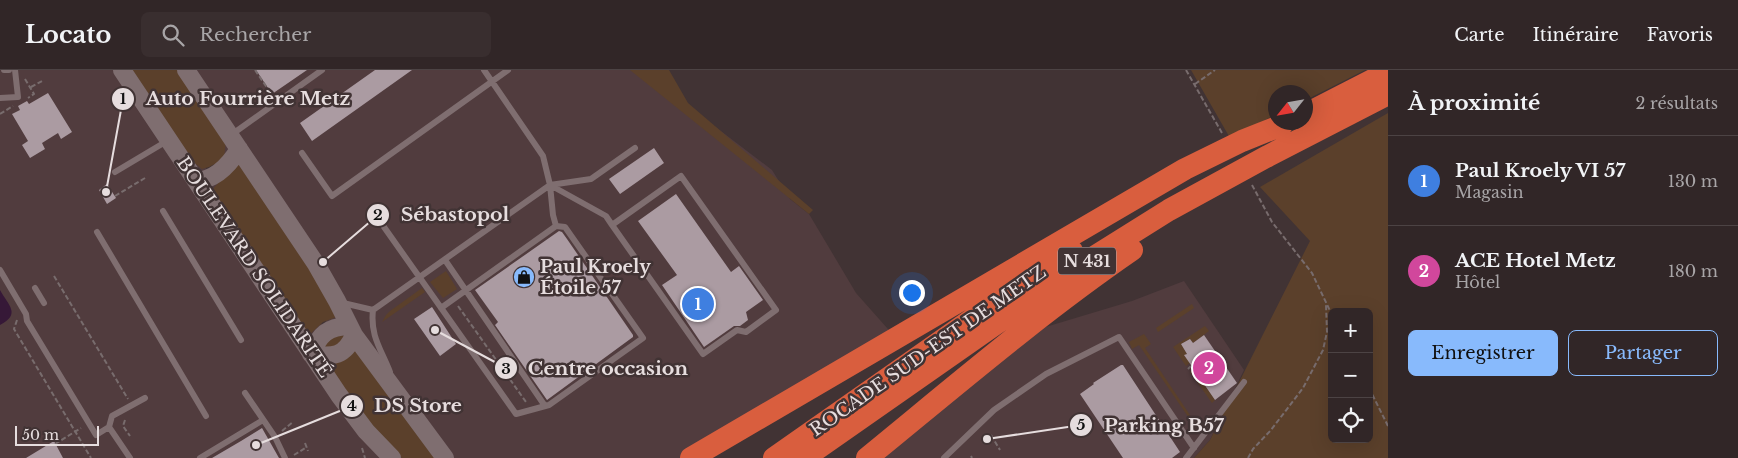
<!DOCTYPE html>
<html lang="fr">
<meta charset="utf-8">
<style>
:root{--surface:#312627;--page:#392e2f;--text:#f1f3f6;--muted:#a8a5a7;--line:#4c4344;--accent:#88bafc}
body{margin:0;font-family:"Libre Baskerville",serif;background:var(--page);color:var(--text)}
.controls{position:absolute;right:15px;bottom:15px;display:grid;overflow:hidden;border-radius:8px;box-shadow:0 5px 20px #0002}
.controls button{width:45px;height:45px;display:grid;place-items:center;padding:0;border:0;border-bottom:1px solid var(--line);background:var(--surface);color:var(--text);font:25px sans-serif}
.compass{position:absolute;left:1268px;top:15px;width:45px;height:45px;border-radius:50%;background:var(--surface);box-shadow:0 5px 20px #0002;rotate:239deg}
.scale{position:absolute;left:15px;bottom:12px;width:84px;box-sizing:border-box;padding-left:5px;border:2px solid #e6ddde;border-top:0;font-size:14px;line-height:18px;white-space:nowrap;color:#e6ddde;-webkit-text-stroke:4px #413334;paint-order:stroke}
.you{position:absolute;left:911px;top:222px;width:18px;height:18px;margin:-12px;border:4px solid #fff;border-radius:50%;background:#1a73e8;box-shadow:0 0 0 8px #1a73e833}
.badge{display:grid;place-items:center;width:32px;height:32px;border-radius:50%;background:var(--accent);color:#fff;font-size:16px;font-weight:700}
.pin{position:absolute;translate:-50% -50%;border:2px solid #fff;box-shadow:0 1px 5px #0006}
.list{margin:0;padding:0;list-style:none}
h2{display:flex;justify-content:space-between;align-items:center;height:65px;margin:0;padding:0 20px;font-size:21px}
h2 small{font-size:16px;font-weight:400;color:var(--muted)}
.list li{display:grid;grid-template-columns:32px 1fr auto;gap:15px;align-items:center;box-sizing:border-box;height:90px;padding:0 20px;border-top:1px solid var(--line)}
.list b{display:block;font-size:19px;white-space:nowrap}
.list p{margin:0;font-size:16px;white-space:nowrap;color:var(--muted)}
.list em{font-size:16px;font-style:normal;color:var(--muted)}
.actions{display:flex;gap:10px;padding:15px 20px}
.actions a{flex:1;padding:11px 0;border:1px solid var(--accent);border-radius:8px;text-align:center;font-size:18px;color:var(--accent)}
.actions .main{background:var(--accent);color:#111}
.icon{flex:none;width:28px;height:28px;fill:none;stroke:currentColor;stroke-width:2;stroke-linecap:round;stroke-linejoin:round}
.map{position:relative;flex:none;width:1388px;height:388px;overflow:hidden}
header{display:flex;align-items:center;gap:30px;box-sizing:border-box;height:70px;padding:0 25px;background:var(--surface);border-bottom:1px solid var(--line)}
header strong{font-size:24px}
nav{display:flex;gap:28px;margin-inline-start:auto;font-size:18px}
.search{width:350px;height:45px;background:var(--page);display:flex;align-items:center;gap:12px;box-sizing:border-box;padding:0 18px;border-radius:8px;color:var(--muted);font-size:19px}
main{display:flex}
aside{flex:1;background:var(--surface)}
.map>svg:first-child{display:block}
.built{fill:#513c3e}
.green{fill:#5b402b;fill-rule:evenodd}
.water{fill:#361837}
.building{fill:#ab9ba2}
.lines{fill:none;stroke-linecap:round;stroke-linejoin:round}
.path{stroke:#786c6d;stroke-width:2;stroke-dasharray:5 2.5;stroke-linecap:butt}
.lane{stroke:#7f6e70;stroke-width:6}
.secondary{stroke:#7f6e70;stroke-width:18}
.highway{stroke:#d95e3e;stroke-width:22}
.labels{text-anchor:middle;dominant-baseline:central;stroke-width:5;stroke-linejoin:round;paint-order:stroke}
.shield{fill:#413334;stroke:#b4aaab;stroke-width:1}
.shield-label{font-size:16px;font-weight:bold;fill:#e6ddde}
.street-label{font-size:18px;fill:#e6ddde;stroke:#413334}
.poi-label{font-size:18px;font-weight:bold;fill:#e6ddde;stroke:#413334;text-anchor:start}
.leader{fill:none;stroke:#e6ddde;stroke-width:2}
.callout-dot{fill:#e6ddde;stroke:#413334;stroke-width:2}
.mark-label{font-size:15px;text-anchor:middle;font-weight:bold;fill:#111}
.callout-label{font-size:19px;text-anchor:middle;font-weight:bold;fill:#e6ddde;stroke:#413334;stroke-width:5;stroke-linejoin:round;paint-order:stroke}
</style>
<header>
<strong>Locato</strong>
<div class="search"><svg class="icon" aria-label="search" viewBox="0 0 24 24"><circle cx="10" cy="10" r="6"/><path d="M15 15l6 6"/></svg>Rechercher</div>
<nav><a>Carte</a><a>Itinéraire</a><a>Favoris</a></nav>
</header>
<main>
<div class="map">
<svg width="1388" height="388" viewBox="0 0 1388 388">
<rect width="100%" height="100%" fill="#413334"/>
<path class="built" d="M0 0H133L421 388H0Z
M146 0H641L772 100 790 129 809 144 856 223 895 267 691 388H423Z
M1184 211 1244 300 1210 370 1194 388H867L1019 265 1132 231Z"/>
<path class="green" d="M130 0H180L226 70 224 89 209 97 202 99 191 90Z
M630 0H669L688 33 813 140 809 144Z
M1191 0H1365L1306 30V22H1276L1275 45 1230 68Z
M1388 43V388H1194L1210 370 1310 171 1260 117ZM1332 242H1369V369H1332Z
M242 94 320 212 339 246 323 252 308 266 211 121 233 97Z
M446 201 457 219 443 228 430 212Z
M422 218 425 222 382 252 386 245 390 241Z
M1192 234 1194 238 1158 262 1156 258Z
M1205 256 1209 261 1193 273 1190 269 1181 274 1187 284 1185 286 1190 293 1186 296 1173 277Z
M1144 264 1151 274 1145 278 1196 354 1202 350 1198 359 1191 360 1189 357 1193 354 1139 275 1132 279 1129 272Z
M341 265 346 266 342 277 323 279 327 270Z
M357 278 438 388H402L376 361 326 293Z
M1194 299 1215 330 1212 333 1190 302Z"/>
<path class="water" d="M0 220C9 236 21 244 0 255Z"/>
<path class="building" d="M256 0H307L272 24Z
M375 0H412L312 71 300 53Z
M48 23 72 62 61 69 58 63 42 73 45 79 30 88 22 75 28 71 12 44 20 40 18 36 27 31 29 34Z
M654 78 664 93 620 124 609 109Z
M107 114 116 128 107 134 99 120Z
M676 124 731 202 739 196 763 230 746 242 748 250 740 256H734L704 277 662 215 677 205 638 151Z
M559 161 562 162 567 169 633 265V267L547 330 495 255 498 252 475 220Z
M432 237 456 274 440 286 414 249Z
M1204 265 1237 313 1215 330 1184 285 1187 284 1181 274 1190 269 1193 273Z
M1121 295H1123L1180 382 1172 388H1123L1080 324 1094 314 1093 313Z
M262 358 279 388H212L241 371Z
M54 371 63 388H26Z"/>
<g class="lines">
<path class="path" d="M255 0 272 25
M1186 0 1222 63
M25 9 34 24 28 28
M1195 14 1215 0
M31 17 42 11
M0 44 13 36
M1252 115 1272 152 1312 203 1332 245
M115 126 145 108
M54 206 128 329
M458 236 526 332
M17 250 14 259 91 388
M1188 299 1191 296
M1369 318 1388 356
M125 350 123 356 130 366
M282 361 293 352
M991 365 1000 380
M305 373 308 381
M55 374 81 358
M362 378 365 388
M294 385 307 377
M971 386 972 388
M1248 388 1253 379 1271 360 1303 318 1323 280 1327 262 1326 235"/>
<path class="lane" d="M4 0H9
M484 0 543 86 550 115 553 145 556 156
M0 28 18 27 15 0
M231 65 322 0
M302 83 332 126 508 0
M115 102 167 71
M550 115 606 146 612 155 703 284 737 260 746 262 776 240 681 106 612 155
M163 141 241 270
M384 157 516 344 549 335 643 268 565 157 556 156 441 238
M97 162 206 346
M445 190 545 336
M0 200 26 244 27 251 96 365 109 357 112 346 145 328
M35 218 44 233
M343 233 373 240
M390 302C381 279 370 266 373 240L550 115 591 109 635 78
M245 323 275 367 285 388
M109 357 130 388
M200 388 263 350
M944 388 994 340 1046 304 1119 267 1194 378
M1186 388 1244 312"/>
<path class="secondary" d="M122 0 339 325 366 361 392 388
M186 0 316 194 337 231 354 265 445 388
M196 111C215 110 229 95 239 79
M311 284C333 288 345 286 354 265
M311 284C320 264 327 257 349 256"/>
<path class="highway" d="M1306 44 1388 2
M691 388 1185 99 1242 71 1282 55
M774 388 1005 226 1072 181
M804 388 1070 202 1169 140 1268 86 1388 24
M867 388C954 317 1039 244 1132 180"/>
</g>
<defs>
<g id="shop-disc" transform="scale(1.125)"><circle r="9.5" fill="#88bafc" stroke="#413334"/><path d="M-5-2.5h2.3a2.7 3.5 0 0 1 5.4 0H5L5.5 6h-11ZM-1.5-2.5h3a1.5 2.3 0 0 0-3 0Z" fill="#111"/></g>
</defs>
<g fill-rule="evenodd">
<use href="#shop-disc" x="524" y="207"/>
</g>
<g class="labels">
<rect class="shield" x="1058" y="177.5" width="58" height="27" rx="4"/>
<g class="shield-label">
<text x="1087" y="191">N 431</text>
</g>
<g class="street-label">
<text transform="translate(254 197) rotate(56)">BOULEVARD SOLIDARITÉ</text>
<text transform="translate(928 281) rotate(-35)">ROCADE SUD-EST DE METZ</text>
</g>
<g class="poi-label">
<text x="540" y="197">Paul Kroely<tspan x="540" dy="21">Étoile 57</tspan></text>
</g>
</g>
<path class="leader" d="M106 122L123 29M323 192L378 145M435 260L506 298M256 375L352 336M987 369L1081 355"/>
<g class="callout-dot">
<circle cx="106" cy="122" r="5"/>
<circle cx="323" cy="192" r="5"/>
<circle cx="435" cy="260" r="5"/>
<circle cx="256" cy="375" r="5"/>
<circle cx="987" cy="369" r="5"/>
<circle cx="123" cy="29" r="12"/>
<circle cx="378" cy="145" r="12"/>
<circle cx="506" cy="298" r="12"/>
<circle cx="352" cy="336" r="12"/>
<circle cx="1081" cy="355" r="12"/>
</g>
<g class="mark-label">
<text x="123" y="34">1</text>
<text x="378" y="150">2</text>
<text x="506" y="304">3</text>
<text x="352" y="341">4</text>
<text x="1081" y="360">5</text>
</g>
<g class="callout-label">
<text x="248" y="35">Auto Fourrière Metz</text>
<text x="455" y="151">Sébastopol</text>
<text x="608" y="305">Centre occasion</text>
<text x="418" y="342">DS Store</text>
<text x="1164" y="362">Parking B57</text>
</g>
</svg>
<div class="controls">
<button>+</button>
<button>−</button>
<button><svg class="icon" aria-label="locate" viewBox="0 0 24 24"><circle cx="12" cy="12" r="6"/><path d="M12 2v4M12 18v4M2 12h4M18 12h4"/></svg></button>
</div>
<svg class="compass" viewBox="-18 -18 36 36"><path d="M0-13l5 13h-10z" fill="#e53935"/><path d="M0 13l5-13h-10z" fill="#a8a5a7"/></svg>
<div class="scale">50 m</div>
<div class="you"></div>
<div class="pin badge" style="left:698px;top:234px;background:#3f7fe0">1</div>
<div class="pin badge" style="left:1209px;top:298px;background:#d1479c">2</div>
</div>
<aside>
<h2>À proximité<small>2 résultats</small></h2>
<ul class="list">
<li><span class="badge" style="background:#3f7fe0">1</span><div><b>Paul Kroely VI 57</b><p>Magasin</p></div><em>130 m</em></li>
<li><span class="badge" style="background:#d1479c">2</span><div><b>ACE Hotel Metz</b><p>Hôtel</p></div><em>180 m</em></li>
</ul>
<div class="actions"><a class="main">Enregistrer</a><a>Partager</a></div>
</aside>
</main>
